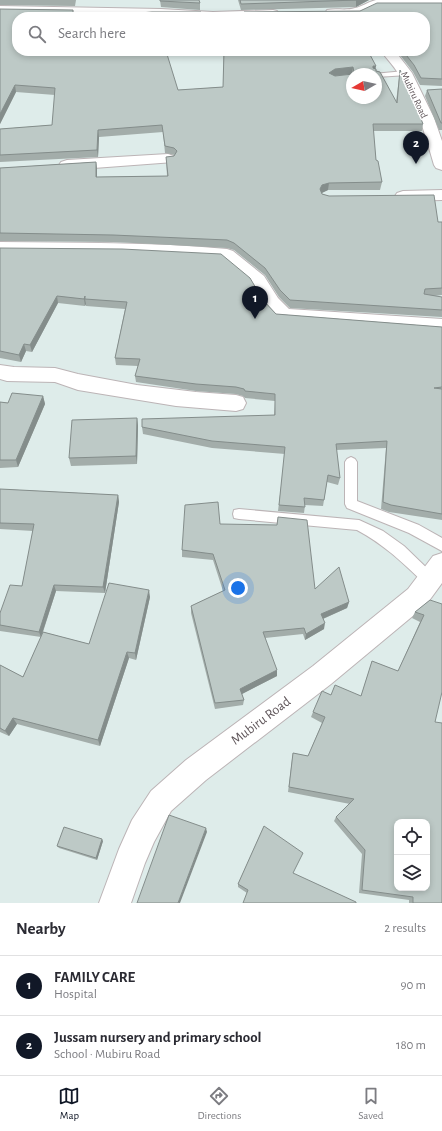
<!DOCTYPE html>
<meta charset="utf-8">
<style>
:root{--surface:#fff;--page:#f2f2f3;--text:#2b2b33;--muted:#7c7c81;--line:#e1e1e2;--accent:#111827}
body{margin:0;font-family:"Alegreya Sans",sans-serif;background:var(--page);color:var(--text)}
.controls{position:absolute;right:12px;bottom:12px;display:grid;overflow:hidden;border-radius:8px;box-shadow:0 2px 6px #0003}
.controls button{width:36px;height:36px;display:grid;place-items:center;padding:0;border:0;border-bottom:1px solid var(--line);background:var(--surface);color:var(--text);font:20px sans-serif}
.compass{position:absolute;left:346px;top:68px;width:36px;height:36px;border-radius:50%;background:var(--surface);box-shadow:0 2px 6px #0003;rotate:261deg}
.you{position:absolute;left:238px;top:588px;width:14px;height:14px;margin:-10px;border:3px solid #fff;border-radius:50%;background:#1a73e8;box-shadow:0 0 0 6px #1a73e833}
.badge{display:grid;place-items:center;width:26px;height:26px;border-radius:50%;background:var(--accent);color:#fff;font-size:13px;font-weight:700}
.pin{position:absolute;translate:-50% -33px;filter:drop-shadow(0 1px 2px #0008)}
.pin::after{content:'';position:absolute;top:21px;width:14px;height:12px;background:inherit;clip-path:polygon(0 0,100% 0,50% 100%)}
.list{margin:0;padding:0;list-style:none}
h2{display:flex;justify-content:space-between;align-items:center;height:52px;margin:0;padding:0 16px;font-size:17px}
h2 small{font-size:13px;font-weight:400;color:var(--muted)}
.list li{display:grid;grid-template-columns:26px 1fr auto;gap:12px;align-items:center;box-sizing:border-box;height:60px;padding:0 16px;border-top:1px solid var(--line)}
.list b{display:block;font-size:15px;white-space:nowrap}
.list p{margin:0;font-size:13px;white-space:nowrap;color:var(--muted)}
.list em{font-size:13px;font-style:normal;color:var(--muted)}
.icon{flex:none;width:22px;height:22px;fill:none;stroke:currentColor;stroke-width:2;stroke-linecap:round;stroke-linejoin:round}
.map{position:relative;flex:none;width:442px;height:903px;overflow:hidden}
.search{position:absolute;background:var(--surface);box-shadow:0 2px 6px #0003;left:12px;right:12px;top:12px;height:44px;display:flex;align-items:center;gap:10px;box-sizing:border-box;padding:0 14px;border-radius:16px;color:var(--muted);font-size:15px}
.sheet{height:172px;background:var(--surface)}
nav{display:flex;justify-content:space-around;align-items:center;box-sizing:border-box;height:56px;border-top:1px solid var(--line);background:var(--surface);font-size:11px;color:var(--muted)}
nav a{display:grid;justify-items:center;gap:2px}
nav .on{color:var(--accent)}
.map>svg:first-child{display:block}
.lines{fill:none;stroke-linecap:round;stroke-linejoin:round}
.service-casing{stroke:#bcb4b6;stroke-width:2}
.minor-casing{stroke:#bcb4b6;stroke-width:2}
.service{fill:#fff;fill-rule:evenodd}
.minor{fill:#fff;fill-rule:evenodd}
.wall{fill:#a3adaa}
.shaded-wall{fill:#848d8b}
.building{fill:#bdc9c6;stroke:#848d8b;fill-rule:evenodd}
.labels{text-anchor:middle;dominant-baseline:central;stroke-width:3;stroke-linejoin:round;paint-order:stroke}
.far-street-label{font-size:10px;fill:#60575b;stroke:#fff}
.near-street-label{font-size:14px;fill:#60575b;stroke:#fff}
</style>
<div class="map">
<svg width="442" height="903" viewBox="0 0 442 903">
<rect width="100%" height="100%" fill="#deecea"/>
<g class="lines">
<g class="service-casing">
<path id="service" d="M405 71 409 73 408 75 376 77V74H373Z
M351 457 355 459 357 462V501L419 525 442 538V551L409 533 347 508 345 504V462L347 459Z
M239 509 359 520 383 531 404 546 435 576 437 580 435 584 430 586 425 584C403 563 385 545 357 530L239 519 234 518 233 514 234 510Z"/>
</g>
<g class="minor-casing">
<path id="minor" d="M376 0H442V8H376L359 16 331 17 327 16 325 13 327 10C336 8 346 11 355 8 362 7 367 2 376 0Z
M0 6 161 9 213 12 273 10 277 11 279 14 276 17H165L0 14Z
M381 51H395L412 73 434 118 442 141V170L436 168 434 165C425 134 416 101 398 73 393 65 387 59 381 51Z
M168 154 174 156 176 159 174 162 67 170 61 168 59 165 61 162 67 160Z
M442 190V200L403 201 397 199 395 196 397 193 403 191Z
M0 242C76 243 152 242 227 249L233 251 264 276 278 298 289 309 442 319V333L284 321 277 320 264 306 251 284 222 260 185 257 123 255 0 254Z
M0 365 14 367 55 368 78 374 137 385 196 392 236 395 243 397 246 403 243 409 236 411 176 406 78 390 55 382 7 381 0 379Z
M442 553V583L426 605 331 684 206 780 171 811 154 842 145 863 131 903H99L119 849 132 820 151 791 186 760 313 666 408 589 433 556Z"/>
</g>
<use href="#service" class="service"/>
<use href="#minor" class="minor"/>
</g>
<path class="wall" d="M0 0H76L75 6 0 5Z
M160 0 200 3V10L161 7Z
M238 0H369L356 7 241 10Z
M442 3V86L420 85 413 72 400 55V51H425V17H244V12L360 11Z
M0 9 73 10 74 17H17L178 90 223 87 224 51 376 69V71L396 102 400 70 423 124 422 131H373L376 160 382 182 380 190H328L321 193 322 194 329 196 438 222H442V295L434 296 442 297V317L290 308 279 297 265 275 234 250 227 248 114 242 0 241V168L96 162 97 169V177L167 176 166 157 174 156 175 155 165 153 163 132 99 137 98 157 0 162V129L52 125 55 95 16 92 0 124Z
M442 89V130H439L425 96 427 90Z
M0 248 263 300 276 314 442 327V520L389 512 381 509 386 448 336 450 340 478 338 485 327 482 323 506 305 505 304 513 278 511 285 454 212 448 143 434 142 427 274 415 275 401 245 398 243 396 236 394 196 391 136 382 135 376 138 366 116 365 115 358 125 309 86 306V304L85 306 58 303 32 352 26 351 21 362 0 358Z
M43 396 45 404 18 467 0 468V402L8 403Z
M137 418 138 426 137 464 71 466 69 458Z
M0 489 118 495 119 502 105 593 56 591 43 632 89 644 150 597 136 660 129 658 100 746 17 724 9 736 0 732V665L23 677 41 637 0 631V613L22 586 33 531 0 529Z
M220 524 315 589 349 602 347 608 323 619 324 629 305 640 303 634 265 638 277 676 242 694 244 700 243 705 215 709 191 613V606L223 591 213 560 182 557V550Z
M430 600 435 722 442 903H409V900L359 893 362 854 334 821 336 817 350 804 288 792 292 759 293 753 308 756 322 723 311 717 313 712 331 695 361 696 372 661 398 671 420 622 412 618 415 612Z
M264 826 247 893 238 887V884Z
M103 841 97 860 59 848 57 846Z"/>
<path class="shaded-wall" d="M356 0H369L356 7Z
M373 66H376L375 72 372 73Z
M353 67 352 74 334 76 329 73 335 69Z
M15 85 16 92 0 124V114Z
M98 130 99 137 98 157 97 150Z
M96 162 97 169V184L96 177Z
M329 183 328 190 322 193 319 196 320 189 322 185Z
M57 296 58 303 32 352 30 345Z
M85 296V299L86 304 85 306 84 299Z
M24 344 26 351 21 362 19 355Z
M43 396 45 404 18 467 16 460Z
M137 418 138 426 137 464 136 456Z
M118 495 119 502 105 593 103 587Z
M54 585 56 591 41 637 39 632Z
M149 590 150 597 136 660 135 653Z
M349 602 347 608 320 620 321 614Z
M325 623 324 629 305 640 306 634Z
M127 652 129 658 100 746 98 740Z
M277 670V676L240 695V689Z
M13 718 17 724 9 736 5 731Z
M206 828 207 832 180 903H178Z
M102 839 103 841 97 860 96 858Z"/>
<path class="building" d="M160 0H199L200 3 160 1Z
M240 0H357L241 4Z
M377 3H442V79L421 78 414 65 403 51H425V17H396L395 14 347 13 349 17H245L244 12 360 11Z
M0 9 73 10V17H17V51H166L178 90 223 87 224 51H368L376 66H373V68L376 69V71L380 72 397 103 400 70 409 88 423 124H373L376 160 378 161 382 182 329 183 322 185 320 189 322 194 329 196 434 195 438 222H442V288L425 289 424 294 442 297V310L290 300 280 290 265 268 234 243 227 240 113 235 0 233V168L96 162V177L168 176 166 157 174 156 177 151 174 148 165 146 162 125 98 130 97 150 0 155V129L52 125 55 88 15 85 0 114ZM353 67 354 72 353 74 335 76 329 73 335 69ZM352 74H376V98H352Z
M152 12H201L202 17H92Z
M442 89V123H441L427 90Z
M0 248 122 249 221 254 250 278 263 300 276 314 442 327V387L434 388 442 389V514L391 505 383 502 387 441 336 444 340 478 328 475 324 500 304 498 305 507 279 505 285 447 212 441 142 427V419L275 415V394L245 391 244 389 236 387 196 384 135 376 140 359 115 358 127 302 85 299V296L84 299 57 296 30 345 24 344 19 355 0 351Z
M12 393 43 396 16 460H0V402L8 403Z
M137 418 136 456 69 458 72 420Z
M0 489 118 495 103 587 54 585 39 632 0 625V613L10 585 22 586 34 524 0 523Z
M218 502 220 524 277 525 278 517 307 520 315 589 339 567 349 602 321 614 325 623 306 634 304 628 263 632 277 670 240 689 244 700 215 703 191 606 225 590 213 554 182 550 185 505Z
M109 583 149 590 135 653 127 652 98 740 13 718 5 731 0 728V665L23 677 43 632 89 644Z
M430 600 442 604V692L435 722 442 723V903H413V897L362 890 365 850 336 817 354 799 289 787 293 753 308 756 325 717 313 712 322 691 331 695 335 685 361 696 372 661 398 671 424 615 415 612ZM397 822H427V888H397Z
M169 815 206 828 178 903H137Z
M264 826 303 853 293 873 356 902V903H243L248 890 238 884Z
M64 827 102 839 96 858 57 846Z"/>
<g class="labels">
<g class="far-street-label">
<text transform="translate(414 95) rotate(65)">Mubiru Road</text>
</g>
<g class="near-street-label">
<text transform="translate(261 721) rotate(-37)">Mubiru Road</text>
</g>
</g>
</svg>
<div class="controls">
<button><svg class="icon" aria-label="locate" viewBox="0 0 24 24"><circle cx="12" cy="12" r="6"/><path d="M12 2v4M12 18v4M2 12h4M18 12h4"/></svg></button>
<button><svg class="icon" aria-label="layers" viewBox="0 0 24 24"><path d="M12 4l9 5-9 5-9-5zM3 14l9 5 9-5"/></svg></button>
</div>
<svg class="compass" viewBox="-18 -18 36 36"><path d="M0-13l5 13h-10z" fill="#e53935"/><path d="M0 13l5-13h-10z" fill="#7c7c81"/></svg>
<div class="you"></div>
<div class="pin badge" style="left:255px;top:319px">1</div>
<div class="pin badge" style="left:416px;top:164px">2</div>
<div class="search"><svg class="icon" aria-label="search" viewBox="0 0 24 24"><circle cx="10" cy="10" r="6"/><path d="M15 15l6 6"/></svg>Search here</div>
</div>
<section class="sheet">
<h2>Nearby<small>2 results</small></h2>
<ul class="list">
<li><span class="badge">1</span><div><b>FAMILY CARE</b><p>Hospital</p></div><em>90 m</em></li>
<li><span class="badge">2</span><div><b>Jussam nursery and primary school</b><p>School · Mubiru Road</p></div><em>180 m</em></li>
</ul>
</section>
<nav>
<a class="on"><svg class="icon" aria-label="map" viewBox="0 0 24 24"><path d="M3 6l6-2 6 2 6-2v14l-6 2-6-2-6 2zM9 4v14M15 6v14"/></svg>Map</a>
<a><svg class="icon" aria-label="directions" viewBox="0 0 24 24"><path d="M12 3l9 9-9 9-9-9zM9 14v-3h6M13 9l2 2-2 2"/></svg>Directions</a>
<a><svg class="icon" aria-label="saved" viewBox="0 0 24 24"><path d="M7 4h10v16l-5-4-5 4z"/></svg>Saved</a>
</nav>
